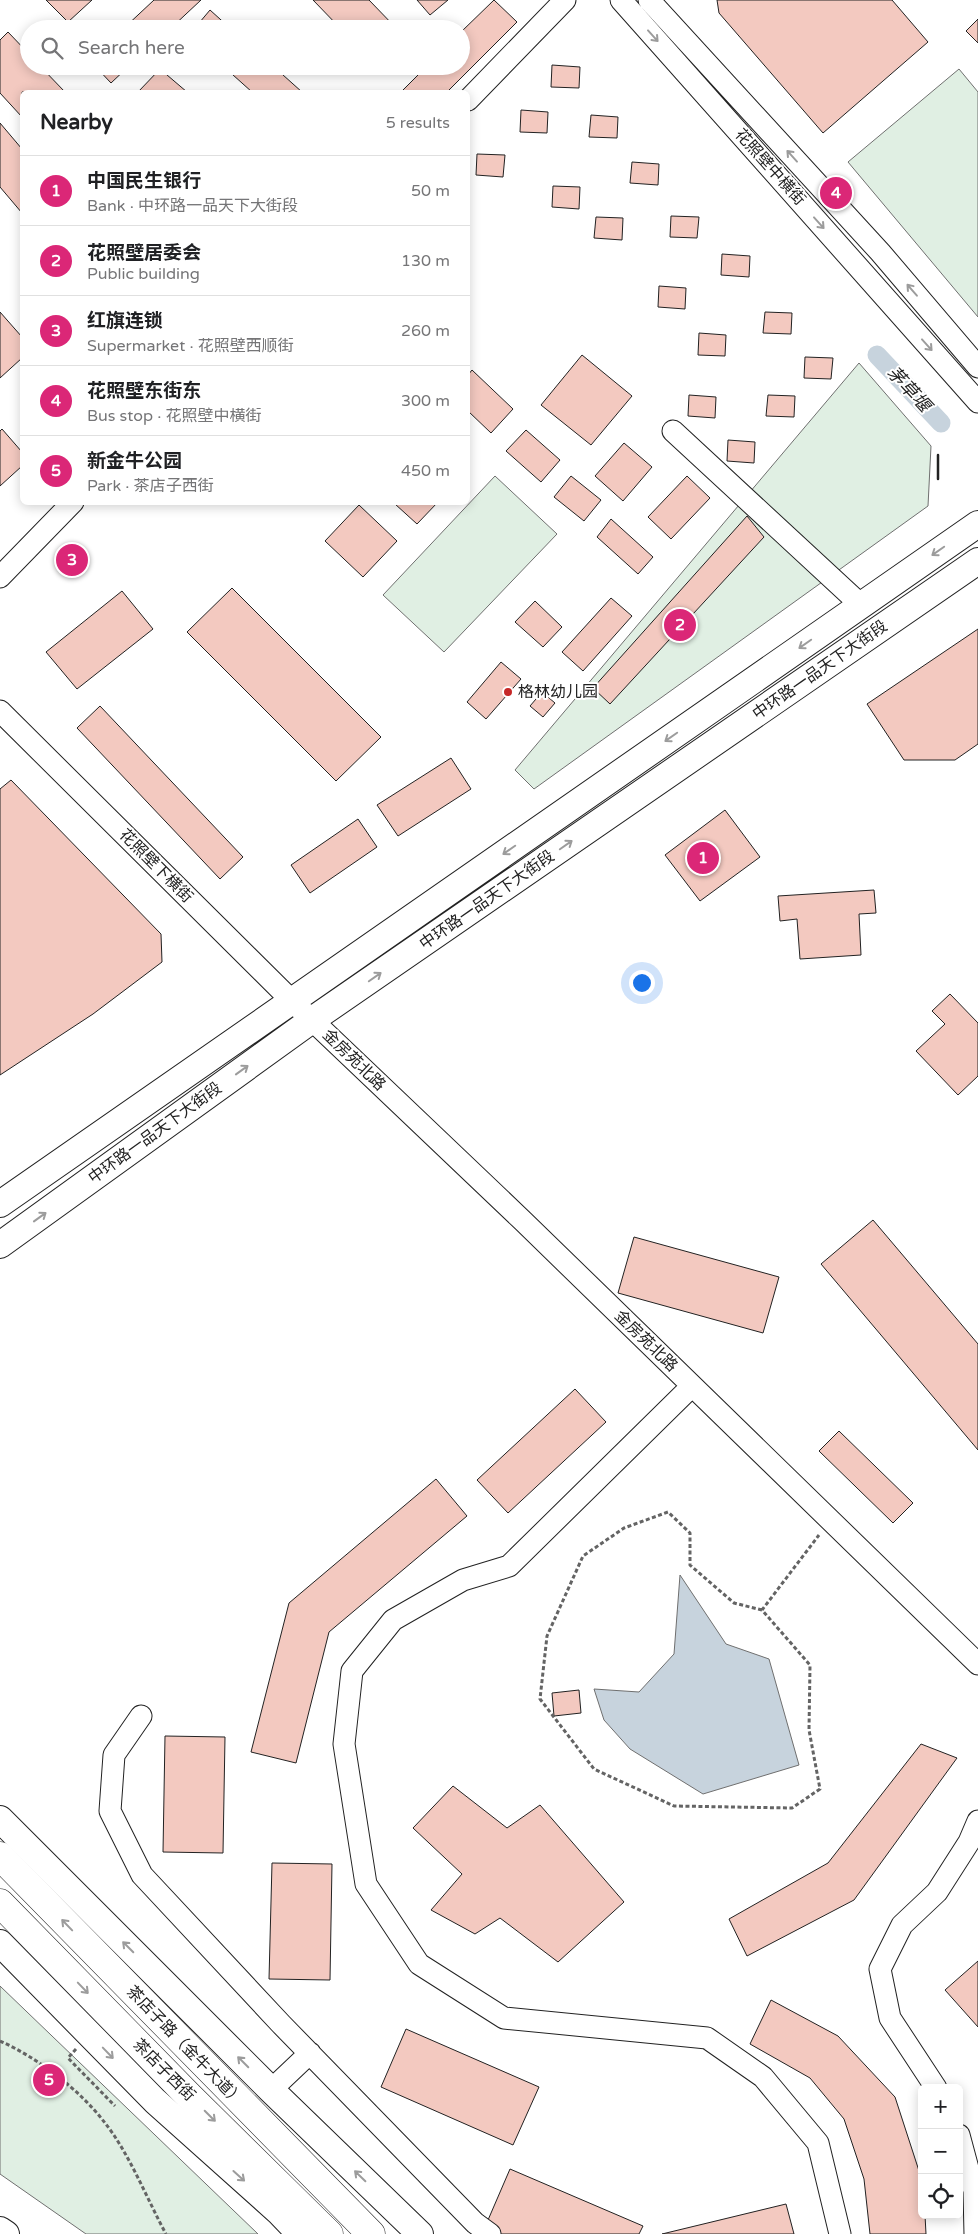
<!DOCTYPE html>
<meta charset="utf-8">
<style>
:root{--surface:#fff;--page:#f6f6f6;--text:#202124;--muted:#757577;--line:#e0e0e0;--accent:#db2777}
body{margin:0;font-family:"Varela Round","Noto Sans SC",sans-serif;background:var(--page);color:var(--text)}
.controls{position:absolute;right:15px;bottom:15px;display:grid;overflow:hidden;border-radius:8px;box-shadow:0 2px 12px #0003}
.controls button{width:45px;height:45px;display:grid;place-items:center;padding:0;border:0;border-bottom:1px solid var(--line);background:var(--surface);color:var(--text);font:25px sans-serif}
.you{position:absolute;left:641px;top:982px;width:18px;height:18px;margin:-12px;border:4px solid #fff;border-radius:50%;background:#1a73e8;box-shadow:0 0 0 8px #1a73e833}
.badge{display:grid;place-items:center;width:32px;height:32px;border-radius:50%;background:var(--accent);color:#fff;font-size:16px;font-weight:700}
.pin{position:absolute;translate:-50% -50%;border:2px solid #fff;box-shadow:0 1px 5px #0006}
.list{margin:0;padding:0;list-style:none}
h2{display:flex;justify-content:space-between;align-items:center;height:65px;margin:0;padding:0 20px;font-size:21px}
h2 small{font-size:16px;font-weight:400;color:var(--muted)}
.list li{display:grid;grid-template-columns:32px 1fr auto;gap:15px;align-items:center;box-sizing:border-box;height:70px;padding:0 20px;border-top:1px solid var(--line)}
.list b{display:block;font-size:19px;white-space:nowrap}
.list p{margin:0;font-size:16px;white-space:nowrap;color:var(--muted)}
.list em{font-size:16px;font-style:normal;color:var(--muted)}
.icon{flex:none;width:28px;height:28px;fill:none;stroke:currentColor;stroke-width:2;stroke-linecap:round;stroke-linejoin:round}
.map{position:relative;flex:none;width:978px;height:2234px;overflow:hidden}
.search{position:absolute;background:var(--surface);box-shadow:0 2px 12px #0003;left:20px;top:20px;width:450px;height:55px;display:flex;align-items:center;gap:12px;box-sizing:border-box;padding:0 18px;border-radius:28px;color:var(--muted);font-size:19px}
.panel{position:absolute;background:var(--surface);box-shadow:0 2px 12px #0003;left:20px;top:90px;width:450px;height:415px;border-radius:8px}
.map>svg:first-child{display:block}
.green{fill:#e0efe3;stroke:#6f6f6f}
.water{fill:#c7d3dd;stroke:#6f6f6f}
.lines{fill:none;stroke-linecap:round;stroke-linejoin:round}
.canal{stroke:#c7d3dd;stroke-width:19}
.building{fill:#f3c9c0;stroke:#222}
.minor-casing{stroke:#222;stroke-width:23}
.major-casing{stroke:#222;stroke-width:28}
.highway-casing{stroke:#222;stroke-width:29}
.path{stroke:#646464;stroke-width:3;stroke-dasharray:4 2.5;stroke-linecap:butt}
.minor{stroke:#fff;stroke-width:21}
.major{stroke:#fff;stroke-width:26}
.highway{stroke:#fff;stroke-width:28}
.wall{stroke:#222;stroke-width:2.5}
.oneway{stroke:#9c9c9c}
.poi-dot{fill:#c62828;stroke:#fff;stroke-width:2}
.labels{text-anchor:middle;dominant-baseline:central;stroke-width:4;stroke-linejoin:round;paint-order:stroke}
.street-label{font-size:16px;fill:#222;stroke:#fff}
.poi-label{font-size:16px;fill:#222;stroke:#fff;text-anchor:start}
.water-label{font-size:18px;font-style:italic;fill:#222;stroke:#fff}
</style>
<div class="map">
<svg width="978" height="2234" viewBox="0 0 978 2234">
<rect width="100%" height="100%" fill="#fff"/>
<path class="green" d="M959 69 978 92V317L848 162Z
M859 363 931 446 928 506 534 789 515 770Z
M495 476 557 534 444 652 383 595Z
M0 1986 258 2234H86L0 2174Z"/>
<path class="water" d="M680 1575 726 1644 769 1659 799 1765 703 1794 630 1749 604 1720 594 1689 639 1692 674 1654Z"/>
<g class="lines">
<path class="canal" d="M877 355 941 423"/>
</g>
<path class="building" d="M46 0H92L68 22Z
M154 0H201L170 29H123Z
M313 0H369L397 29H341Z
M417 0H448L430 15Z
M494 0 517 22 447 92H401L427 66H461V32Z
M717 0H892L928 42 823 133 719 13Z
M210 10 231 29H194Z
M978 19V43L966 31Z
M8 32 29 54V66H40L65 92H22V117L0 93V40Z
M552 65 580 67 579 88 551 87Z
M95 66H129L111 83Z
M223 66H273L302 92H252Z
M160 69 187 92H138Z
M521 110 548 112 547 133 520 132Z
M591 115 618 117 617 138 589 137Z
M0 123 22 149V213L0 187Z
M477 154 505 155 503 177 476 175Z
M632 162 659 164 658 185 630 183Z
M553 186 580 187 579 209 552 207Z
M671 216 699 217 697 238 670 237Z
M596 217 623 218 622 240 594 238Z
M722 254 750 256 749 277 721 275Z
M659 286 686 288 685 309 658 307Z
M0 312 22 337V358L0 378Z
M765 312 792 313 791 334 763 333Z
M699 333 726 335 725 356 698 355Z
M582 355 632 396 591 445 541 405Z
M805 357 833 358 831 379 804 378Z
M472 370 513 409 491 433 468 411V375Z
M689 395 716 397 715 418 688 416Z
M768 395 795 396 794 417 766 416Z
M2 429 22 452V466L0 486V431Z
M526 430 560 460 541 482 506 451Z
M728 440 755 442 754 463 727 461Z
M624 443 652 467 623 501 595 476Z
M571 476 601 500 584 521 554 497Z
M687 476 710 498 671 539 648 517Z
M396 502H438L417 524 395 504Z
M359 505 397 541 363 577 325 541Z
M747 516 764 537 610 704 593 688Z
M611 519 653 557 638 574 597 537Z
M232 588 381 737 336 781 187 632Z
M122 591 153 629 77 689 46 652Z
M611 598 632 616 583 671 562 652Z
M535 601 562 627 543 647 515 622Z
M978 629V744L955 760H904L867 704Z
M501 662 521 679 486 719 467 702Z
M542 692 555 703 543 717 530 706Z
M100 706 243 857 220 879 77 728Z
M451 758 471 789 398 836 377 805Z
M11 780 161 934 162 962 93 1014 0 1075V789Z
M725 810 760 857 700 901 665 855Z
M358 819 377 847 310 893 291 865Z
M874 890 876 913 859 914 861 955 800 959 797 919 780 921 778 896Z
M950 994 978 1023V1076L958 1095 916 1051 945 1024 932 1011Z
M873 1220 978 1344V1450L821 1264Z
M634 1237 779 1277 763 1333 618 1293Z
M575 1389 606 1422 508 1513 477 1480Z
M839 1431 913 1503 893 1523 819 1451Z
M436 1479 467 1516 329 1632 296 1763 251 1752 289 1603Z
M579 1690 581 1713 554 1716 552 1693Z
M165 1736 225 1737 223 1853 163 1852Z
M921 1744 957 1758 854 1900 747 1956 729 1919 828 1863Z
M453 1786 507 1828 540 1805 624 1902 558 1962 500 1918 475 1934 431 1910 462 1874 413 1828Z
M272 1863 332 1864 330 1980 269 1979Z
M978 1961V2027L945 1990Z
M771 2000 838 2036 895 2097 921 2177 922 2215H925L926 2234H870L864 2179 844 2119 810 2078 750 2044Z
M406 2029 539 2087 513 2145 381 2087Z
M510 2169 643 2226 639 2234H500L485 2227Z
M786 2204 794 2234H662Z"/>
<g class="lines">
<g class="minor-casing">
<path id="minor" d="M621 0 978 402
M649 0 880 252 978 367
M468 100 565 0
M673 431 861 605
M0 577 73 502
M0 711 292 1001 523 1221 978 1664
M692 1386 509 1566 463 1580 393 1620 352 1671 344 1744 366 1884 419 1964 504 2018 707 2038 763 2077 818 2143 840 2234
M141 1716 114 1755 110 1811 142 1875 281 2024 475 2223 490 2234
M936 2088 890 2018 880 1969 902 1925 937 1892 969 1842 978 1821
M271 2090 310 2053
M959 2135 974 2191 975 2234"/>
</g>
<g class="major-casing">
<path id="major" d="M0 1204 978 524
M0 1245 312 1020 978 561
M0 1819 271 2090 420 2234
M0 1943 155 2101 279 2212 300 2234
M0 2230 6 2234"/>
</g>
<g class="highway-casing">
<path id="highway" d="M0 1856 371 2234
M0 1903 188 2095 329 2234"/>
</g>
<path class="path" d="M762 1610 734 1603 690 1565V1533L668 1512 624 1528 583 1556 547 1636 540 1699 594 1769 674 1806 792 1808 820 1789 809 1730 810 1665 762 1610 819 1535
M0 2041C38 2058 80 2090 105 2123 129 2153 147 2199 166 2234
M76 2049 68 2058 115 2106"/>
<use href="#minor" class="minor"/>
<use href="#major" class="major"/>
<use href="#highway" class="highway"/>
<path class="wall" d="M938 479V455"/>
</g>
<defs><path id="oneway-shaft" d="M-6 0H5M1.5-3L5.5 0L1.5 3" fill="none" stroke-width="1.6" stroke-linecap="round" stroke-linejoin="round" transform="scale(1.25)"/></defs>
<g class="oneway">
<use href="#oneway-shaft" transform="translate(653 36) rotate(48)"/>
<use href="#oneway-shaft" transform="translate(792 156) rotate(-132)"/>
<use href="#oneway-shaft" transform="translate(819 223) rotate(48)"/>
<use href="#oneway-shaft" transform="translate(912 290) rotate(-131)"/>
<use href="#oneway-shaft" transform="translate(927 345) rotate(48)"/>
<use href="#oneway-shaft" transform="translate(938 551) rotate(145)"/>
<use href="#oneway-shaft" transform="translate(805 644) rotate(145)"/>
<use href="#oneway-shaft" transform="translate(671 737) rotate(145)"/>
<use href="#oneway-shaft" transform="translate(566 845) rotate(-35)"/>
<use href="#oneway-shaft" transform="translate(509 850) rotate(145)"/>
<use href="#oneway-shaft" transform="translate(375 977) rotate(-35)"/>
<use href="#oneway-shaft" transform="translate(242 1070) rotate(-36)"/>
<use href="#oneway-shaft" transform="translate(40 1217) rotate(-36)"/>
<use href="#oneway-shaft" transform="translate(67 1925) rotate(-134)"/>
<use href="#oneway-shaft" transform="translate(128 1947) rotate(-135)"/>
<use href="#oneway-shaft" transform="translate(83 1988) rotate(46)"/>
<use href="#oneway-shaft" transform="translate(108 2053) rotate(46)"/>
<use href="#oneway-shaft" transform="translate(243 2062) rotate(-135)"/>
<use href="#oneway-shaft" transform="translate(210 2116) rotate(45)"/>
<use href="#oneway-shaft" transform="translate(239 2176) rotate(42)"/>
<use href="#oneway-shaft" transform="translate(360 2176) rotate(-136)"/>
</g>
<circle class="poi-dot" cx="508" cy="692" r="5"/>
<g class="labels">
<g class="street-label">
<text transform="translate(770 167) rotate(48)">花照壁中横街</text>
<text transform="translate(820 670) rotate(-35)">中环路一品天下大街段</text>
<text transform="translate(156 866) rotate(45)">花照壁下横街</text>
<text transform="translate(487 900) rotate(-35)">中环路一品天下大街段</text>
<text transform="translate(354 1060) rotate(44)">金房苑北路</text>
<text transform="translate(155 1133) rotate(-36)">中环路一品天下大街段</text>
<text transform="translate(646 1341) rotate(44)">金房苑北路</text>
<text transform="translate(185 2046) rotate(46)">茶店子路（金牛大道）</text>
<text transform="translate(164 2070) rotate(45)">茶店子西街</text>
</g>
<g class="poi-label">
<text x="518" y="692">格林幼儿园</text>
</g>
<g class="water-label">
<text transform="translate(909 389) rotate(47)">茅草堰</text>
</g>
</g>
</svg>
<div class="controls">
<button>+</button>
<button>−</button>
<button><svg class="icon" aria-label="locate" viewBox="0 0 24 24"><circle cx="12" cy="12" r="6"/><path d="M12 2v4M12 18v4M2 12h4M18 12h4"/></svg></button>
</div>
<div class="you"></div>
<div class="pin badge" style="left:703px;top:858px">1</div>
<div class="pin badge" style="left:680px;top:625px">2</div>
<div class="pin badge" style="left:72px;top:560px">3</div>
<div class="pin badge" style="left:836px;top:193px">4</div>
<div class="pin badge" style="left:49px;top:2080px">5</div>
<div class="search"><svg class="icon" aria-label="search" viewBox="0 0 24 24"><circle cx="10" cy="10" r="6"/><path d="M15 15l6 6"/></svg>Search here</div>
<section class="panel">
<h2>Nearby<small>5 results</small></h2>
<ul class="list">
<li><span class="badge">1</span><div><b>中国民生银行</b><p>Bank · 中环路一品天下大街段</p></div><em>50 m</em></li>
<li><span class="badge">2</span><div><b>花照壁居委会</b><p>Public building</p></div><em>130 m</em></li>
<li><span class="badge">3</span><div><b>红旗连锁</b><p>Supermarket · 花照壁西顺街</p></div><em>260 m</em></li>
<li><span class="badge">4</span><div><b>花照壁东街东</b><p>Bus stop · 花照壁中横街</p></div><em>300 m</em></li>
<li><span class="badge">5</span><div><b>新金牛公园</b><p>Park · 茶店子西街</p></div><em>450 m</em></li>
</ul>
</section>
</div>
